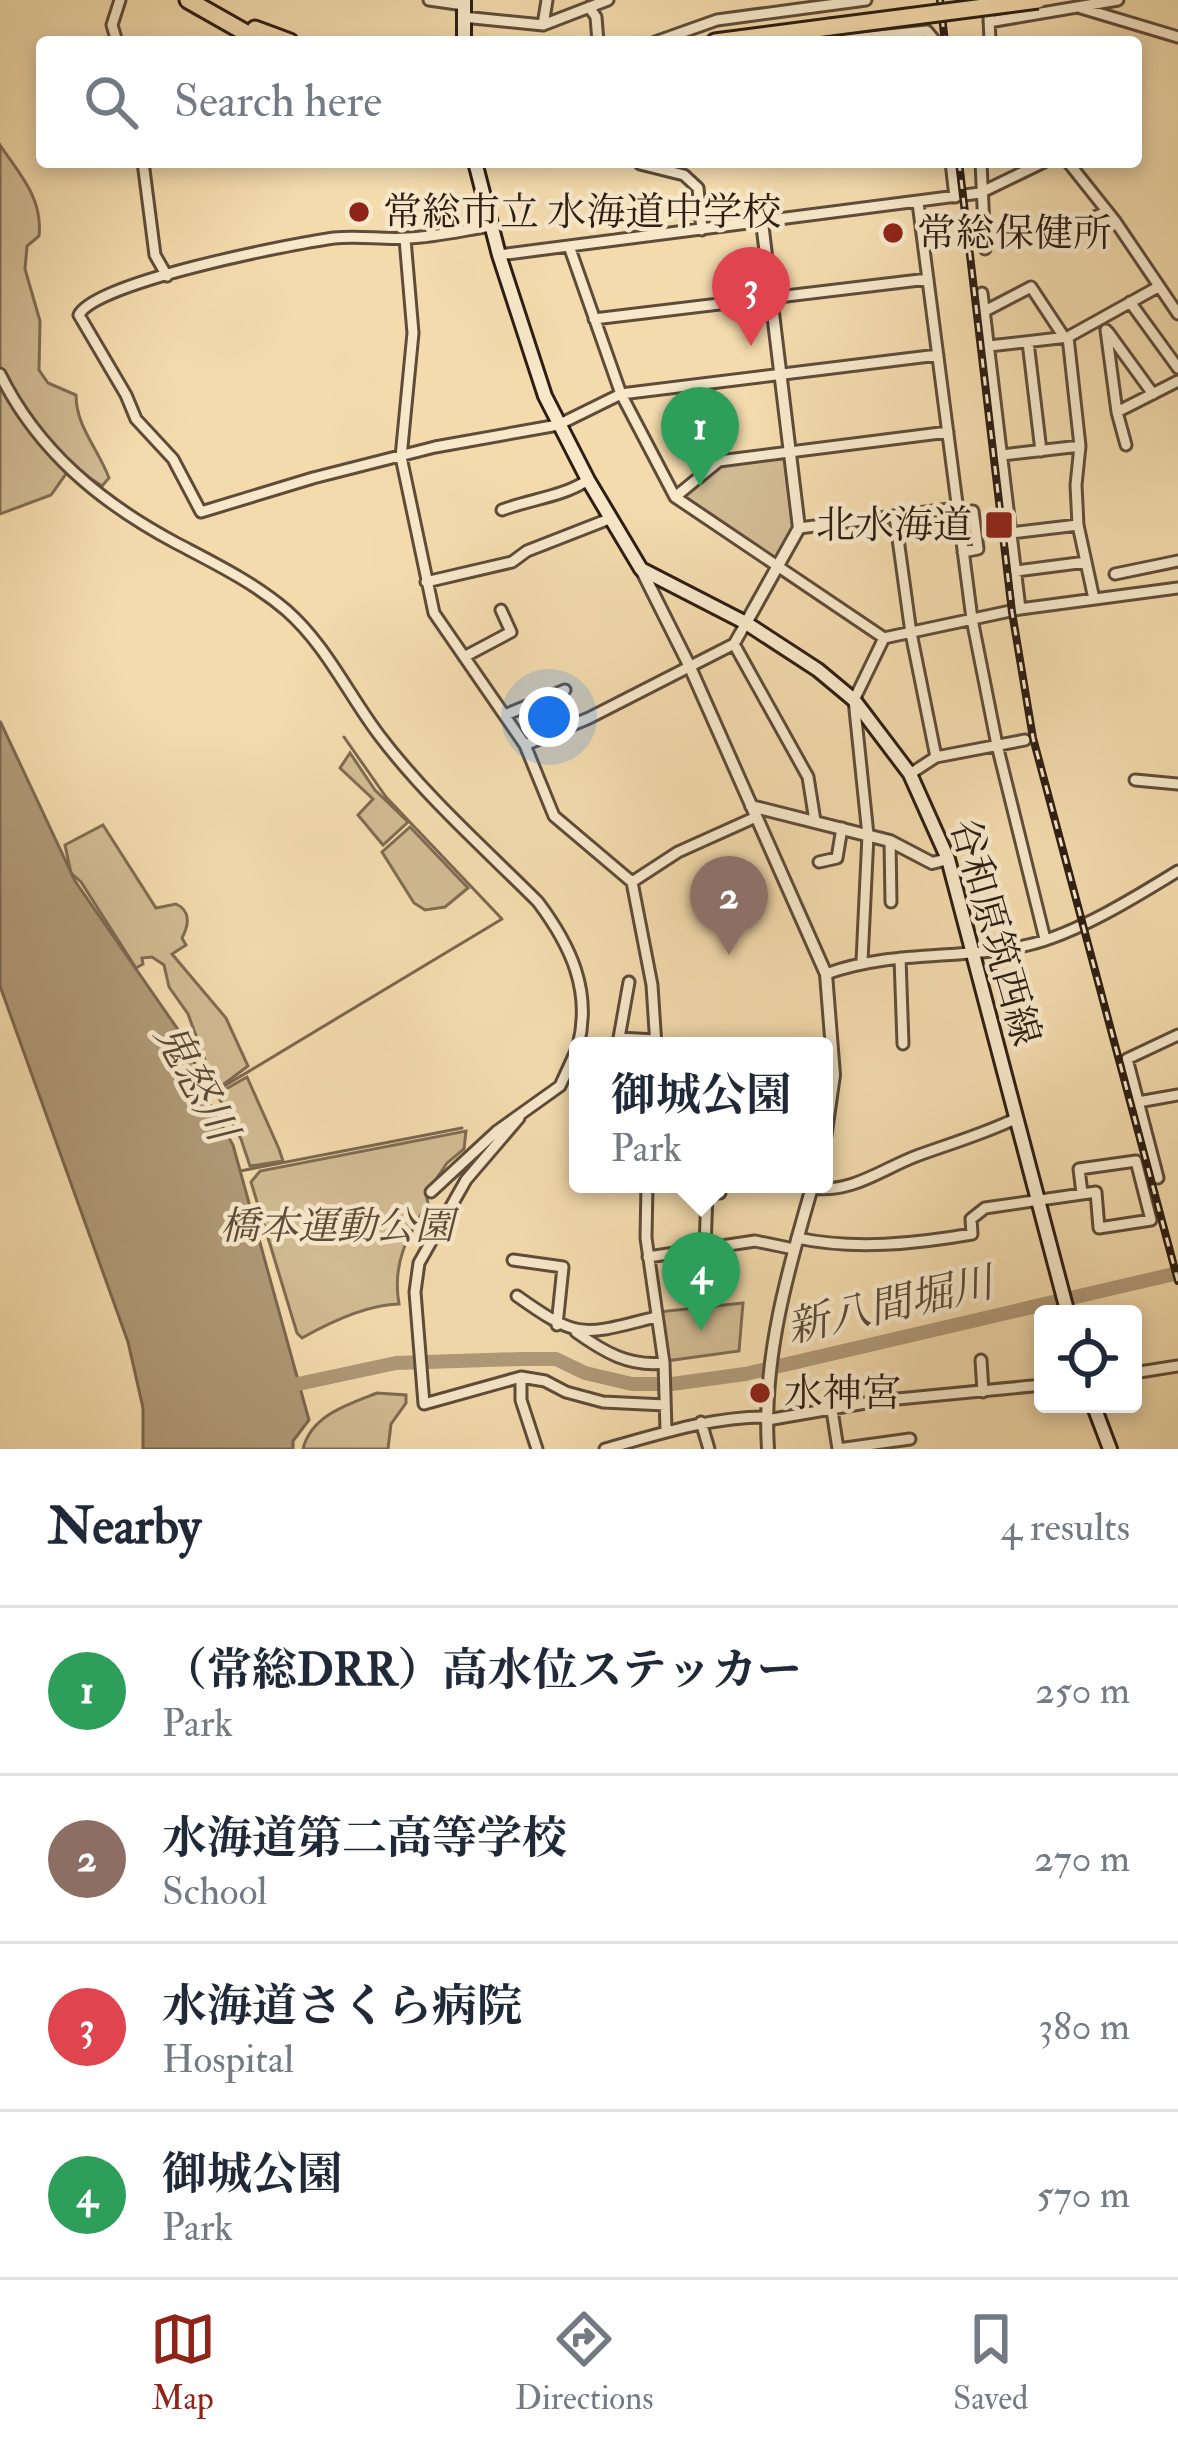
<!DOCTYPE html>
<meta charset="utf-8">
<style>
:root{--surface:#fff;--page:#f2f2f3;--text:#1f2937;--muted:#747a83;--line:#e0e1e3;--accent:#8f2418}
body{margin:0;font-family:"IM FELL Double Pica","Noto Serif JP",serif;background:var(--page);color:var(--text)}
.controls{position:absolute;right:36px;bottom:36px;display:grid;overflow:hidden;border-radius:12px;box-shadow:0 6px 18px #0003}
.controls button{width:108px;height:108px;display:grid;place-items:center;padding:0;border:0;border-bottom:3px solid var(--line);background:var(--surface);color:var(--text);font:60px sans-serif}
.you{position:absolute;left:549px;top:717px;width:42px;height:42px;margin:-30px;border:9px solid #fff;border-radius:50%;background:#1a73e8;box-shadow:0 0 0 18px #1a73e833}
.badge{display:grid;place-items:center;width:78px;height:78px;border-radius:50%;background:var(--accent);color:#fff;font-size:39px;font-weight:700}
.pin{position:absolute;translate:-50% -99px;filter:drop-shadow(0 3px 6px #0008)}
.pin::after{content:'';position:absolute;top:63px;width:42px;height:36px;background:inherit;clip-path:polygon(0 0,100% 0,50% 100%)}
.popup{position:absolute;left:569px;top:1037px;width:264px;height:156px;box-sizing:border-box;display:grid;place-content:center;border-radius:12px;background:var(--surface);filter:drop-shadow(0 3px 9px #0005);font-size:39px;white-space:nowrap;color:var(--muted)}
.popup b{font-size:45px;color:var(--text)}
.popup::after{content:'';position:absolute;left:50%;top:100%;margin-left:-24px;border:24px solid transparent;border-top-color:var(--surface)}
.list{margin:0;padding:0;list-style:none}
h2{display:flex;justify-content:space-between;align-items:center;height:156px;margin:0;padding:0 48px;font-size:51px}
h2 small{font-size:39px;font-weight:400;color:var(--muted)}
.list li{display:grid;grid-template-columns:78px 1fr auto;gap:36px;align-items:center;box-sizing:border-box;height:168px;padding:0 48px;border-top:3px solid var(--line)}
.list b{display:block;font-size:45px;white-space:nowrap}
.list p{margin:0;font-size:39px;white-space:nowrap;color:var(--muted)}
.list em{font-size:39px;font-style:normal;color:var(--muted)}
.icon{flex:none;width:66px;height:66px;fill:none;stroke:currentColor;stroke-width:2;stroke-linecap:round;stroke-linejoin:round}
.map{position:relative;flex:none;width:1178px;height:1449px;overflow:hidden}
.search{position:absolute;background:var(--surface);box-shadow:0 6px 18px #0003;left:36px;right:36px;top:36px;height:132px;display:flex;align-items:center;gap:30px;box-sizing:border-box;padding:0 42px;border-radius:12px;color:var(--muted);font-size:45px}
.sheet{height:828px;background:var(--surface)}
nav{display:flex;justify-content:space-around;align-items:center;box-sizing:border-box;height:168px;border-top:3px solid var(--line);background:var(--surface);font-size:33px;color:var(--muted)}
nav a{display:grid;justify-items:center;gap:6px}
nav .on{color:var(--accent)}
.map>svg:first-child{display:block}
.green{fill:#d1bb93;stroke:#7f6c52;stroke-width:3}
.water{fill:#b09a78;stroke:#7c684f;stroke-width:3}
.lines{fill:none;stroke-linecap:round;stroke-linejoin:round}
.stream{stroke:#7c684f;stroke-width:3}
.river{stroke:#b09a78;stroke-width:14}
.minor-casing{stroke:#5e4c39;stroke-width:15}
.tertiary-casing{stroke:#5e4c39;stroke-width:16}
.secondary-casing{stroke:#2d1d12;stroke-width:18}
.trunk-casing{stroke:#2d1d12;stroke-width:21}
.minor{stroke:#f7e8ca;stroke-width:9}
.tertiary{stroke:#f7e8ca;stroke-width:10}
.secondary{stroke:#f7e8ca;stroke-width:12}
.trunk{stroke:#f3dbad;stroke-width:15}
.rail-casing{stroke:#2d1d12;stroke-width:8}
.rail{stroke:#f7e8ca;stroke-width:3;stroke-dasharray:9;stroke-linecap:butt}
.trunk-bridge-casing{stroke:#2d1d12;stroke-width:21;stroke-linecap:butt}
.trunk-bridge{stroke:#f3dbad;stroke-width:15}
.poi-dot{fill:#8f2418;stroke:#f7e8ca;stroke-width:4.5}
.labels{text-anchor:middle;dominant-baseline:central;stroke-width:9;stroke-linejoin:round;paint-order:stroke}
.poi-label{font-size:39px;fill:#2d1d12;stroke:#f7e8ca;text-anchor:start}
.street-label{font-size:39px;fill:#2d1d12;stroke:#f7e8ca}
.park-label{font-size:39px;font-style:italic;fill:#5e4c39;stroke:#f7e8ca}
.water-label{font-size:42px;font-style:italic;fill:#5b4936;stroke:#f7e8ca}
</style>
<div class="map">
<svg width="1178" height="1449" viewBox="0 0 1178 1449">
<rect width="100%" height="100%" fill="#f3dbad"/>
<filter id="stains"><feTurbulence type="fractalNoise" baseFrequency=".00167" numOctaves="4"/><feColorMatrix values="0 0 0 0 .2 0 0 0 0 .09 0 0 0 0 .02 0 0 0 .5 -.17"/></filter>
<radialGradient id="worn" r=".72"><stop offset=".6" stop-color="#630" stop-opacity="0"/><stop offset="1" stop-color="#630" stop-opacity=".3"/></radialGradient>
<path class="green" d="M0 145C20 175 43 198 39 236L27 246 25 269 40 321 39 370 48 383 76 395C76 427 98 448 109 478L102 486 81 472 66 474 51 495 0 514Z
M787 456 796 527 776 561 683 498 719 464Z
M350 753 375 790 408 822 383 845 358 815 373 799 340 768Z
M103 825 156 908 176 904C191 911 189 925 182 938L186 945 172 954 226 1018 248 1066 216 1090 188 1014 169 987 164 965 152 957 142 958 143 964 136 968 81 882 71 873 65 845Z
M410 827 468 888 445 907 425 910 414 903 382 852Z
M247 1077 279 1149 283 1161 250 1166 241 1139 217 1094Z
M466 1131 464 1149 447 1163 426 1194 428 1203C407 1237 392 1263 399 1304 366 1305 332 1321 302 1338L297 1333 251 1182 260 1171Z
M743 1303 739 1351 666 1361 658 1312Z
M377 1393 406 1395V1403L391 1424 388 1449H303C311 1415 349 1404 377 1393Z"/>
<path class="water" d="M0 721 75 881 188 1044 206 1097 233 1145 309 1420 293 1441V1449H143V1408L128 1342 0 986Z"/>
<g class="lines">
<path class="stream" d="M206 1097 502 919 386 797 344 737
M240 1171 462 1128"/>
<path class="river" d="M284 1387 396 1363 521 1359H556L585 1373 632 1384H672L745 1374 1178 1273"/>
<g class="minor-casing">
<path id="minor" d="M429 0 464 5
M589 7 596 17 598 42
M1081 8 1178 37
M463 17 543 25 608 0
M989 17 990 42
M989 22 1118 0
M543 25 547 0
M117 42 112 25 120 0
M655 42 717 20 866 0
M820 42 927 31 936 42
M143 162 155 255 167 276
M951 162 955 197
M981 162 985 249
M1068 162 1115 221 1178 314
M640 164 684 175 698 188 702 230
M918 203 972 619 997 745 1045 939
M491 226C464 230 436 237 408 238 383 240 359 235 334 238 291 244 95 282 79 315L126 395 136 419 173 459 201 512 313 478 435 447 558 425 621 394 938 355
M405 239 413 333 401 457 434 613 525 745 554 816 632 882 652 985 656 1046
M1047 241 1107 211
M569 246 621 394 675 497 884 638 1020 609 1178 588
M499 255 980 193 1044 162
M982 293 1020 609
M1130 302 1178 368
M985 311 1031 287 1064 337
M594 319 928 279
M1106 330 1117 412 1126 445
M1108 332 1153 394
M1068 337 1080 446 1076 485 1078 525 1094 599
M1028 342 1041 451
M989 346 1068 337 1158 287
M0 374C38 451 101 503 176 543 214 563 253 582 286 610 326 645 348 694 379 735 425 796 484 848 538 902 571 946 592 991 578 1046
M1117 412 1178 381
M1002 455 1080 446
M675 497 719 461 948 432
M502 510C531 499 562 497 588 480
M958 513 973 511 978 549 963 552
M895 517 911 633 936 757
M799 528 957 508
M1011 533 1078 525
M1016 571 1086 562
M1115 574 1178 561
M426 582 512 562 527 551 609 519
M734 644 808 777 815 821
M464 657 511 632 501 610
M505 715 565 690
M525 745 589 718 734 644 746 623
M910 774 936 757 1025 740
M1135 780 1178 784
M890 841 891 902
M819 862 837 858 842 828
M632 882 678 852 756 817
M900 958 903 1044
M862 961 868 835 854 700 884 638
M826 974C891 950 960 960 1028 945 1076 934 1136 897 1178 871
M629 982 619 1038 656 1040
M1138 1102 1178 1095
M519 1118 466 1180 419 1263 415 1292 424 1404 521 1377 545 1381 566 1392 603 1402 665 1405
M1158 1178 1127 1059 1178 1035
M647 1184 646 1238 664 1363 666 1430
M812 1188C852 1194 883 1168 919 1155 952 1143 984 1134 1017 1118
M431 1192 497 1131 560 1086 578 1047
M797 1238C854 1250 915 1244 972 1234L971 1219 985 1208 1096 1192 1099 1228 1151 1220 1136 1161 1079 1169 1082 1193
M705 1249 707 1192 720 1193
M648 1257 755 1241 794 1249
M513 1260 563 1267 557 1325
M517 1296C580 1341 583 1335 656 1317
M576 1332C604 1352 629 1367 664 1363
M981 1360 983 1392
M1133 1373 1178 1366
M521 1377V1400L537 1449
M832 1410 838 1449
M767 1420 877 1401 1043 1385
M701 1422 709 1449
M605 1449C660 1434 710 1417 767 1417
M838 1449 910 1439"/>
</g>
<g class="tertiary-casing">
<path id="tertiary" d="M641 569 689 665 826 974 834 1075 824 1146
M746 623 799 528 762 222
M751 806 890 841 932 863 948 859
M768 1449C762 1359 788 1269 813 1184"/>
</g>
<g class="secondary-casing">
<path id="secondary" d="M464 0V42
M475 162 499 255 545 396 588 480 641 569 746 623 818 670 854 700 910 774 948 859 1068 1314
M1093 1404 1110 1449"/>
</g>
<g class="trunk-casing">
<path id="trunk" d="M188 0 262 42
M255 29 290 42
M715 42 830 27"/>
</g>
<use href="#minor" class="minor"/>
<use href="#tertiary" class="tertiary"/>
<use href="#secondary" class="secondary"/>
<use href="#trunk" class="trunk"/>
<g class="rail-casing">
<path id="rail" d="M940 0 945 42
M959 162 1012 612 1033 738 1178 1281"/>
</g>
<use href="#rail" class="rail"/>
<g class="trunk-bridge-casing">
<path id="trunk-bridge" d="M830 27 1038 0"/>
</g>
<use href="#trunk-bridge" class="trunk-bridge"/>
</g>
<g class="poi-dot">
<circle cx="359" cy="212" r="12"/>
<circle cx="893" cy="233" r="12"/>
<rect x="984" y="510" width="30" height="30" rx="6"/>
<circle cx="760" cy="1393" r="12"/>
</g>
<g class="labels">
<g class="poi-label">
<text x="383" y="212">常総市立 水海道中学校</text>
<text x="917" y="233">常総保健所</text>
<text x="972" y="525" text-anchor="end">北水海道</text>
<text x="784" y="1393">水神宮</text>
</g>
<g class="street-label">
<text transform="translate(995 932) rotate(74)">谷和原筑西線</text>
</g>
<g class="park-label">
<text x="337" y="1226">橋本運動公園</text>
</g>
<g class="water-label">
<text transform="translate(195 1082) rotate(62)">鬼怒川</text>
<text transform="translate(890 1306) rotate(-13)">新八間堀川</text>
</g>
</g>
<rect width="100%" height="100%" filter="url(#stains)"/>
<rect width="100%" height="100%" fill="url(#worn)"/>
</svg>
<div class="controls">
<button><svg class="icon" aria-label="locate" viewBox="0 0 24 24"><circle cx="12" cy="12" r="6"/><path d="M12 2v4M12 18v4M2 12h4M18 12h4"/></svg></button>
</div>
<div class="you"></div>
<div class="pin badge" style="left:700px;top:486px;background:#2e9e5b">1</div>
<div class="pin badge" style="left:729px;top:955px;background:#8d6e63">2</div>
<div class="pin badge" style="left:751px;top:346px;background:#e0444e">3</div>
<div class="pin badge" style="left:701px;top:1331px;background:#2e9e5b">4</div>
<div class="popup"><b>御城公園</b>Park</div>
<div class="search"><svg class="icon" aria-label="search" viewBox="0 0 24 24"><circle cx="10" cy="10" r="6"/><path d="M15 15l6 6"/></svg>Search here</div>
</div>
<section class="sheet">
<h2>Nearby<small>4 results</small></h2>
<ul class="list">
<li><span class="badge" style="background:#2e9e5b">1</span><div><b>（常総DRR）高水位ステッカー</b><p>Park</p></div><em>250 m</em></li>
<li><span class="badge" style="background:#8d6e63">2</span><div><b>水海道第二高等学校</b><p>School</p></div><em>270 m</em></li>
<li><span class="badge" style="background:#e0444e">3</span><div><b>水海道さくら病院</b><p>Hospital</p></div><em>380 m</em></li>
<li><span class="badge" style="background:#2e9e5b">4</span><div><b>御城公園</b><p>Park</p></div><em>570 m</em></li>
</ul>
</section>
<nav>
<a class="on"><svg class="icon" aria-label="map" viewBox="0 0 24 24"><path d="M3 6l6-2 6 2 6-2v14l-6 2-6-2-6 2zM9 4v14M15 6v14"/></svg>Map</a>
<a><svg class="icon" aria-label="directions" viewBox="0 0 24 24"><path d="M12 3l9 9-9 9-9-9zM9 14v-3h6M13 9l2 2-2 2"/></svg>Directions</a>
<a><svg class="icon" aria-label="saved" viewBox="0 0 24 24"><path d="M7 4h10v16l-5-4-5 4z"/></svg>Saved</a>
</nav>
